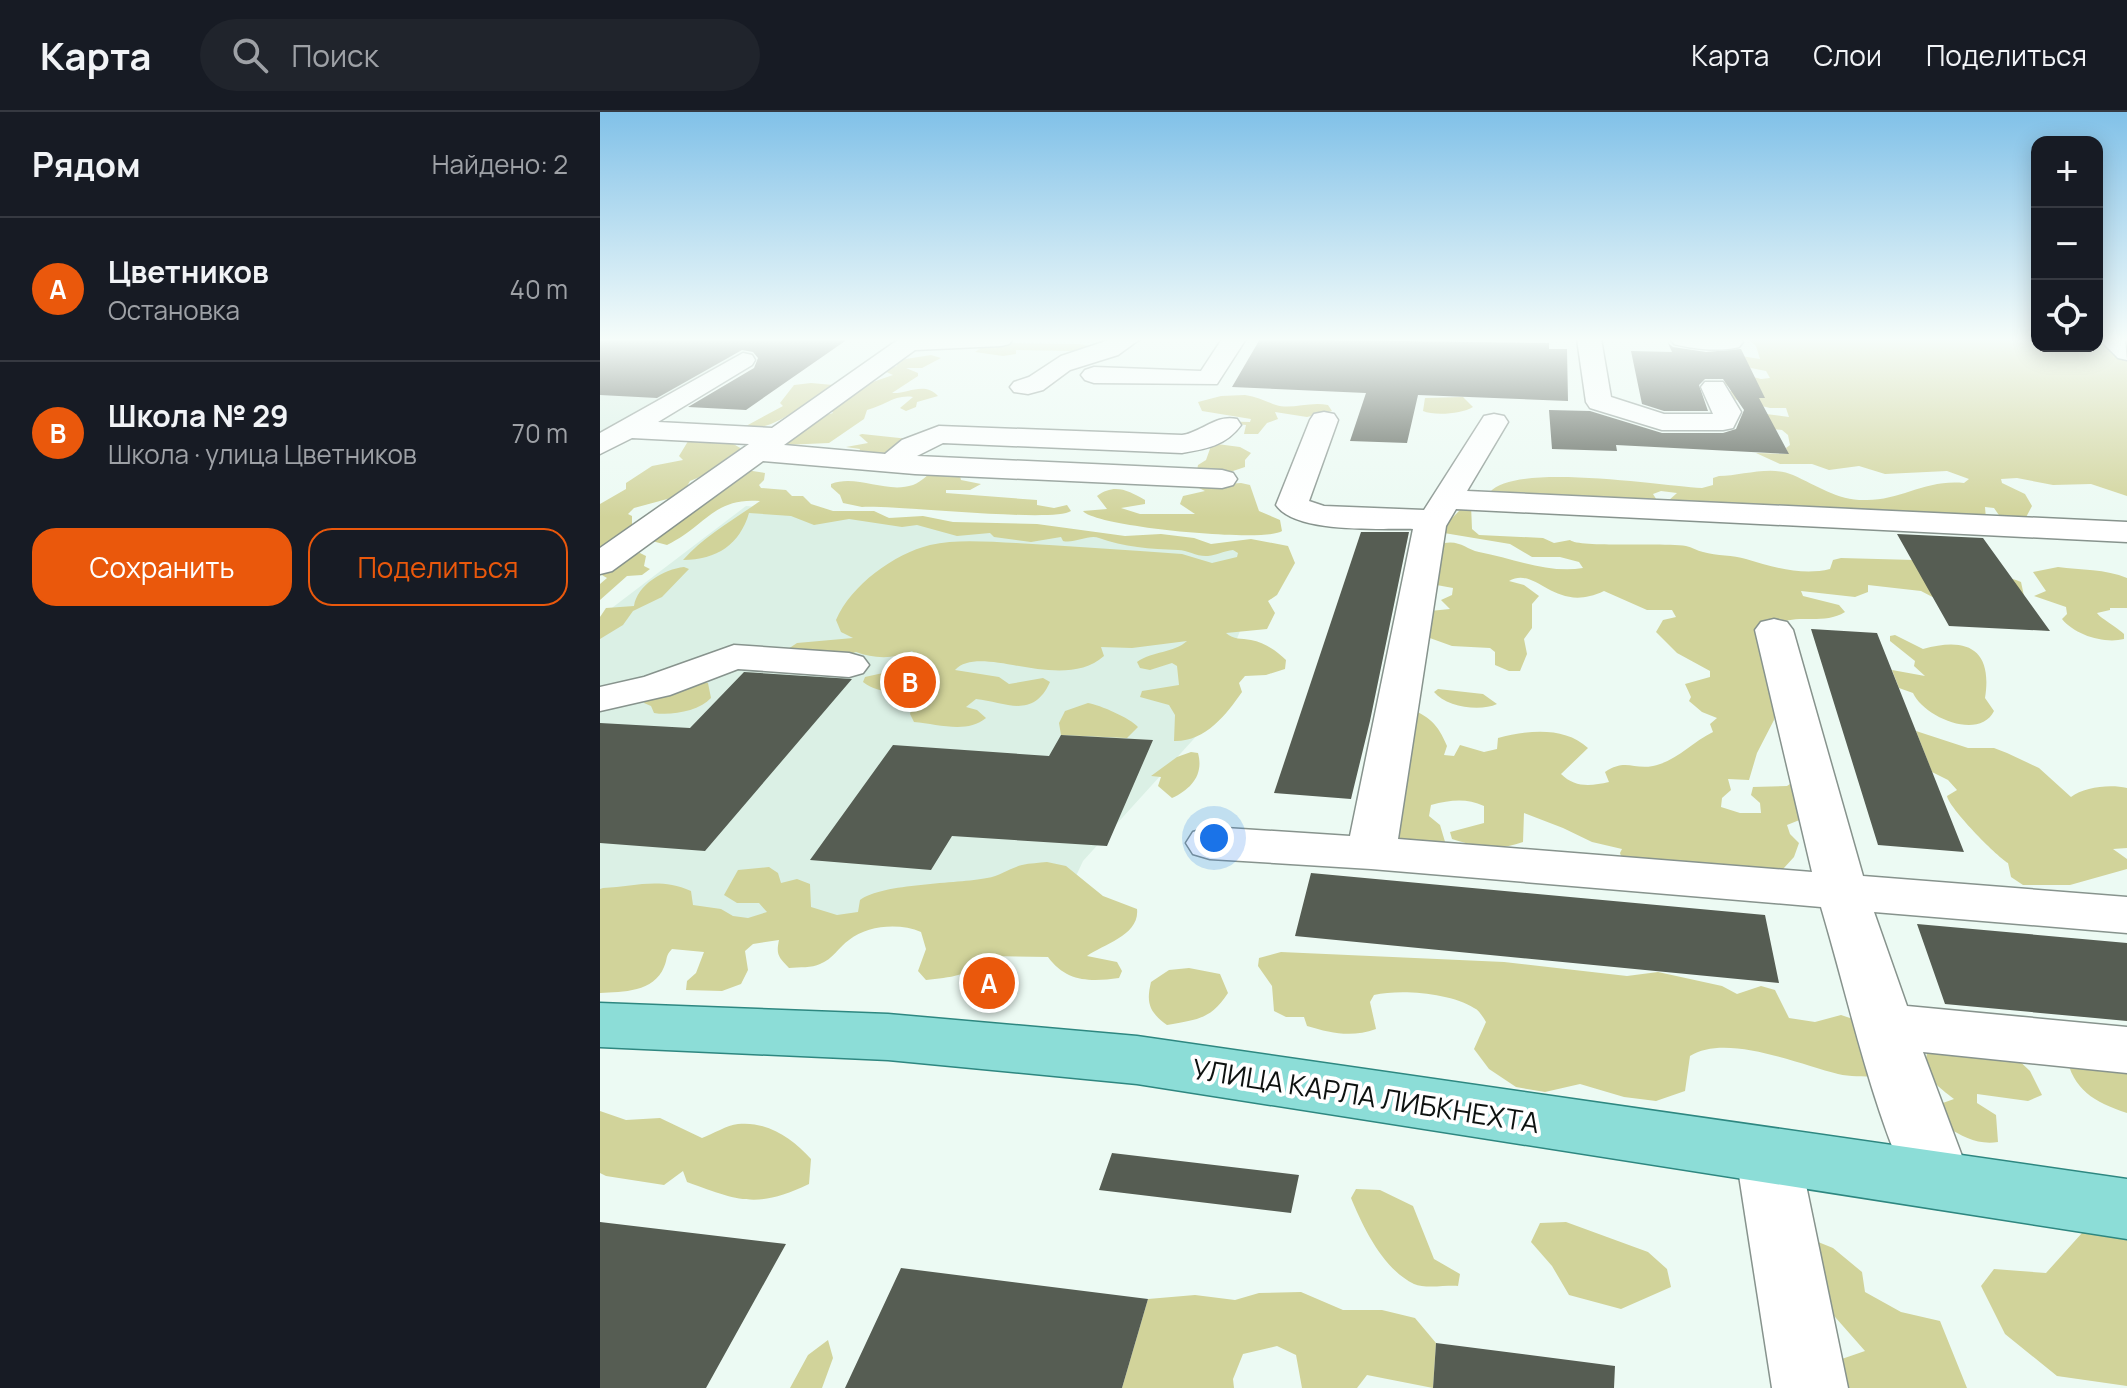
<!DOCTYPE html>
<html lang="ru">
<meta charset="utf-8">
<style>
:root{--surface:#171b24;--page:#20242c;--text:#f1f3f6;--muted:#9ea1a6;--line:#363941;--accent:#ea580c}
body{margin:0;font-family:Manrope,sans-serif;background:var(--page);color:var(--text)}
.controls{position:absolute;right:24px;top:24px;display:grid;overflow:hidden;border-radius:16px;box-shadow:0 4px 20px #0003}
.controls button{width:72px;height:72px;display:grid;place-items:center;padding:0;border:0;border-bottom:2px solid var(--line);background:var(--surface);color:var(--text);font:40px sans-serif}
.you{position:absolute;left:614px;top:726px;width:28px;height:28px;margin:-20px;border:6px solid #fff;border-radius:50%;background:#1a73e8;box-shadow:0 0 0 12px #1a73e833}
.badge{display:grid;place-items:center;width:52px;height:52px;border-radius:50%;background:var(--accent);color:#fff;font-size:26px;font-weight:700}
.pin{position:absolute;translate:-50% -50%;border:4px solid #fff;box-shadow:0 2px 8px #0006}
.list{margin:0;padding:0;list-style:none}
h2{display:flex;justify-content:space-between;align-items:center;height:104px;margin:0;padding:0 32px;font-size:34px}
h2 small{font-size:26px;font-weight:400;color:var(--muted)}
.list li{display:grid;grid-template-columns:52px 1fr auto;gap:24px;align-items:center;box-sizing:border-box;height:144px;padding:0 32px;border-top:2px solid var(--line)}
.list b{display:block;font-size:30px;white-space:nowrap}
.list p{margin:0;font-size:26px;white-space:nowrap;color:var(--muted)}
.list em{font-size:26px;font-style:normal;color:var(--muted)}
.actions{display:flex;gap:16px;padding:24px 32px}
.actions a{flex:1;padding:18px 0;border:2px solid var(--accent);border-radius:24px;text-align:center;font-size:28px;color:var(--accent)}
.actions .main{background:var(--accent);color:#fff}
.icon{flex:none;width:44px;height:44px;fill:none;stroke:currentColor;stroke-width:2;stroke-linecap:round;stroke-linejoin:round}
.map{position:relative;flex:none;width:1527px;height:1276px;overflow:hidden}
header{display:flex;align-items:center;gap:48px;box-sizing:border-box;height:112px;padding:0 40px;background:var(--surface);border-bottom:2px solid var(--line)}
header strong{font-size:38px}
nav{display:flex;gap:44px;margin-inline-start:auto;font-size:28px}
.search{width:560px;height:72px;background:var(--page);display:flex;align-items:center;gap:20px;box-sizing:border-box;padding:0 28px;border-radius:44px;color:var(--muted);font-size:30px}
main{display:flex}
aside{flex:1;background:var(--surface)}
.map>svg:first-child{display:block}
.built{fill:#dbf0e5}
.green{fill:#d1d39a}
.building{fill:#565d53}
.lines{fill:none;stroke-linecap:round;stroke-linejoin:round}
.minor-casing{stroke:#87938d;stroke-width:3}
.major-casing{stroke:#2e8780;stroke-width:3}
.minor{fill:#fff;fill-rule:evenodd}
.major{fill:#8cddd7;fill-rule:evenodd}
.labels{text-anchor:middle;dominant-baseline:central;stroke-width:8;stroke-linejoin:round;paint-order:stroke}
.near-street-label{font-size:28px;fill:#0e1210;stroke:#fff}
</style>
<header>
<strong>Карта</strong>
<div class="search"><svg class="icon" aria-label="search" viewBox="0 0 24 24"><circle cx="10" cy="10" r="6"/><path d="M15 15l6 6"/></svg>Поиск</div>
<nav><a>Карта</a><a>Слои</a><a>Поделиться</a></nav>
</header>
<main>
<aside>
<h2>Рядом<small>Найдено: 2</small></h2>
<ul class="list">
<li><span class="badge">A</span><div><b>Цветников</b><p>Остановка</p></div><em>40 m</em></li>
<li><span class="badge">B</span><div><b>Школа № 29</b><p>Школа · улица Цветников</p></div><em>70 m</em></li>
</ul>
<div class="actions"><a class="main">Сохранить</a><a>Поделиться</a></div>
</aside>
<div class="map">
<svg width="1527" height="1276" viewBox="0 0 1527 1276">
<rect width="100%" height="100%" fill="#ecfaf3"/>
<path class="built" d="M0 236 107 242 141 244 0 323Z
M146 394 672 437 601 619 483 749 456 807 169 815 0 804V505Z"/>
<path class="green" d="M1148 227H1437V234H1497V227H1527V384L1491 372 1453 373 1417 366 1401 367 1402 371 1425 382 1432 394 1424 409H1403L1394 396 1385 395 1386 407 1068 389 1077 381 1061 379 1053 382 1058 390 890 380C915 350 1062 374 1102 376L1113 373V366L1119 364C1141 364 1171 353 1193 363 1218 374 1238 389 1267 388 1301 388 1327 367 1364 371L1369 367 1347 359 1285 362 1259 354 1229 358 1212 352H1180L1156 341 1188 342 1186 336 1190 333 1188 323 1182 318 1161 316 1158 301 1189 305 1186 296H1170L1129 286 1128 279H1133L1132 275 1121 272 1138 261 1161 267 1170 266 1166 259 1141 254V244L1160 247 1156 234Z
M403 231 480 232 492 235 472 239 416 238V242L403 244 375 240 385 233Z
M331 243 341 246 322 256H306L318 261V264L292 281C308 282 324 269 338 284L317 290 316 295 306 299 300 296 313 285C295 282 284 294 267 298L264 307 229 331 184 333C198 319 214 305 233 301L230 297 249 287 246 283 259 280 264 273 293 263 282 258 297 254 293 249Z
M211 271 233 273C212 285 170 324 146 314L183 294 180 291 194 273Z
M645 283C657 285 665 289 676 293 691 298 710 289 728 293L732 299 707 305 675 300 678 307 667 311 658 322H644L646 313 610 309 650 310 651 307 602 299 598 290 621 284Z
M863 285 873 295C862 302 834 304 823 299L825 286Z
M262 322 309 327 287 342 259 340 260 337 246 335 268 331 259 323Z
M90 326 130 330 142 337C121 347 111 362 90 369L82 383 34 396 28 402 32 404V413L10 431 0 435V392L26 377V371L52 354 83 348 79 344Z
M617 332 640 335 651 341 645 348V355L627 361 597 358 598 353 606 348 611 334Z
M338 354 368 363 360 364 361 368 381 372 370 378H346V381L437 388V393L454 396 467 393 471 399C453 411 298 393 262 395L243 391 240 383 231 375V372C257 362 286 382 313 373 322 370 330 360 338 354Z
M146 358 165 361 164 368 159 373 161 376 186 378 192 384H203L211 392 233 399H274L289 406 323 404 353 410 437 412 525 424 561 422 594 426 611 432 651 427 688 434 695 451 677 483 668 489 675 501 667 517 626 521C634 528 641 526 651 528 664 530 677 539 686 548L685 557 666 563 645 564 639 571 642 580C626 603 605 630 574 629L575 603 569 593 540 585 542 579 579 573 577 554 572 551 550 558 540 556 537 550C552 539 574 541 587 529L532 536 501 535 504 544C461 582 381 530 355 558L399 565 409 572 443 566 450 570C433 608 405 590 376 587L366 595 377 598 386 606C367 622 338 612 314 610L310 602 313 589 322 581C300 579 282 584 263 570L265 565 292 559 325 558V552L312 539C295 547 274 547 256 540L247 543 188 537 197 531 253 526 241 520 236 508C251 473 294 442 330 433 357 427 388 430 416 431 471 434 526 438 582 442L612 451 637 445 638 441 633 438C624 439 617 443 608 444 597 445 588 438 578 438 551 437 523 435 499 426 489 422 474 432 463 429L461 425 431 430 394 425 390 421 357 424 317 413 302 415 249 407 214 413 191 404 149 401C140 432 117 448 83 448 104 424 135 407 160 389 114 385 106 414 67 433L52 429Z
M641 371 650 373 659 399 680 408 682 419C666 431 495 415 483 399L507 397 497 384C514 371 528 378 545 388V392L521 396 540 402H595L580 392 583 384 605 379 595 374Z
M871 393 872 417 879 423 943 426 954 431 970 428C979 436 1063 430 1086 434 1092 435 1097 439 1103 440 1117 444 1133 443 1146 447 1173 455 1202 464 1230 457L1233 448 1241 446 1351 449 1416 468 1421 470 1424 484 1346 492 1321 479 1268 473V480L1255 485 1201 479 1203 484 1239 493 1245 500C1224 513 1201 502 1178 511L1174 608 1157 641 1149 668 1128 667 1131 678 1122 686 1121 695 1140 701H1161L1160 691 1151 683 1153 675 1187 674 1193 670 1212 703 1187 713 1190 722 1199 731 1194 745 1173 768 1025 756 1020 741 1022 737 992 730 963 716 924 701 923 730C899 739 877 735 852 727L850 720 884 711V694C866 686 851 688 831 693L829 704 840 713 846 733 798 729 779 638 808 596C829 604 838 612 847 634L844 643 854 644 860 633 884 640 897 637 898 626C927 618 965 614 988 636L961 662C975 676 991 674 1009 670L1005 660C1026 646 1033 658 1053 654 1077 649 1092 630 1113 620L1110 612 1117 606 1102 600 1089 589 1091 585 1085 572 1110 565V559L1077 541 1056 520 1063 508 1076 505 1072 498H1047L1004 479C954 503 937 453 909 469L924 473 939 484 932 492V516L924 527 927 542 920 559H909L895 553V540L890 536 852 534 827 525 830 499 850 497 841 488 852 483 853 476 820 470 835 440 844 431C860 428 866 437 879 440 912 446 949 462 983 456L979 450 960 445H932L910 432 838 420 863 395Z
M40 441 46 444 44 454 50 457 42 463 27 464 0 488V472L7 466 0 462 1 458 22 445Z
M84 455 89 457 62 485 33 499 23 513 0 527V505L6 496 34 494C37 473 64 457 84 455Z
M1458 455C1480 458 1506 457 1527 466V496H1510V498L1497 501C1499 505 1518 516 1524 522V527C1504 532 1475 523 1462 507L1467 502 1466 495 1434 484 1446 479 1433 460Z
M1295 523 1323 537C1366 525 1393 536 1385 586L1394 599C1379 629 1324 605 1313 581L1299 576 1292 558 1325 564 1314 554 1315 549 1290 529V524Z
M97 570 108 571 111 586C99 599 71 604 54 601L51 594 44 591 47 585Z
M838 577 883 582 897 592C880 600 846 595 834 580Z
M488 591C500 593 530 606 538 615L527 626 461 623 459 611 465 599Z
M1316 619 1368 636H1394L1407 641 1439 656 1471 685C1484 675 1510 672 1527 676V736L1513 737 1527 747V757L1470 773H1423L1411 765 1408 751C1395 743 1349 696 1347 684L1357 678 1348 668 1332 660Z
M591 640 598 641C604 663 591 677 572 686L558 674 561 665 551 664 577 645Z
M447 750 466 754 503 784 537 797C540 823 504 832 487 844L517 850 522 859 519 866C490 870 466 870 448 845L386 844C370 865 350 865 326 868L318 859 326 837 321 820C300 811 268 813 249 828 239 835 233 847 220 852 212 856 199 855 189 856 178 845 176 842 179 828L153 832 145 839 148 858 141 872 122 879 86 878 87 869 96 861 104 840 72 837C65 844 68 846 64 855 54 880 23 880 0 881V777L3 776C35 775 58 765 91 779L93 793 121 797 133 804 148 806 167 800 159 791H137L124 783 138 758 169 755 178 761 181 771 197 767 210 772 211 795 237 803 258 800 260 788C283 771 357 772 387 766 400 764 410 756 422 753 430 751 439 751 447 750Z
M681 840 904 850 1027 864 1058 860 1122 874 1137 882 1161 874 1175 878 1189 906 1215 910 1241 903 1256 908 1276 965C1263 964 1250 965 1238 962 1198 952 1126 921 1090 944L1085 979 1056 989 1024 985 980 972 945 980 916 975 889 957 874 937 886 910C883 905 879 898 874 896 850 881 801 877 774 883L770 890 776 917C751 926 731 921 707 914L704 905H686L674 899 672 874 658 854 659 846Z
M589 856 620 862 628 881C610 908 598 907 567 913 549 900 546 891 551 870L569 858Z
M1329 935 1414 944 1430 959 1442 983 1428 989 1377 982V991L1396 1003 1398 1030C1378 1033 1363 1025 1347 1015L1340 992 1354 987C1334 971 1319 962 1329 935Z
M1527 939V1001C1494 990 1473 978 1466 943Z
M0 999 26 1008 60 1006 102 1026C113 1022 127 1013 138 1012 167 1009 192 1026 211 1047L209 1072C157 1097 139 1089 87 1070L83 1059 64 1073 6 1064 0 1061Z
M756 1077 780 1078 813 1094 834 1147 860 1162 858 1174C846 1173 825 1177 814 1172 783 1157 763 1115 751 1086Z
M966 1110 1048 1140 1067 1157 1071 1175 1021 1197 969 1183 952 1154 931 1130 940 1111Z
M1507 1113 1527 1115V1274L1457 1264 1405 1222 1381 1174 1394 1157 1446 1161 1482 1121Z
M1181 1115 1233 1136 1262 1160 1265 1180 1301 1200 1340 1209 1367 1276H1224L1233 1250 1265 1239 1228 1197Z
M701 1180 743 1198H782L815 1206 836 1231 833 1276 767 1263 757 1276H702L696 1243 677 1234 643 1242 633 1267 634 1276H522L548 1187 595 1183 635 1188 659 1181Z
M228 1228 233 1246 222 1276H190L208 1243Z"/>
<path class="building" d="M0 227H248L146 298 88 295 154 256 158 246 153 240 142 238 57 286 0 283Z
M660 227 949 231V237H967L968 289 818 283 807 331 750 329 766 281 632 275Z
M1068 231 1073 235 1106 240 1141 237 1165 286H1159L1189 342 1016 333 1017 339 952 337 949 298 990 299 1062 321H1123L1136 317 1144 298 1123 267H1105L1099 273 1108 299H1064L1042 292 1031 239 1072 240Z
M761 420H809L770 609 751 687 674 681Z
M1297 422 1383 426 1450 519 1349 514Z
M1211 517 1277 521 1364 740 1278 733Z
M144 560 252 567 105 739 0 731V611L90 616Z
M461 623 553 628 507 734 352 724 331 758 210 748 293 633 449 644Z
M711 761 1165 803 1179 871 695 824Z
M1317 812 1527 831V909L1345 892Z
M512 1041 699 1063 691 1101 499 1078Z
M0 1110 186 1132 106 1276H0Z
M301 1156 548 1187 522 1276H245Z
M836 1231 1015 1254 1014 1276H833Z"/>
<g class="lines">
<g class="minor-casing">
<path id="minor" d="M299 227H413L409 232 401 234 315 238 184 333 285 342 302 328 339 314 582 323C602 320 616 302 637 307L641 313C626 334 605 337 582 341L343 331 317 344 622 358 633 361 637 367 633 373 622 376 315 362 163 349 12 459 0 462V436L149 332 32 326 0 342V321L143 241 152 243 155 248 152 253 58 310 172 316Z
M512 227H540L518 243 470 258 443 278 428 282 414 280 410 275 414 270 429 265 461 244Z
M622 227H646L617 272 494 271 485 268 481 263 485 258 494 255 601 259Z
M977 227H1001L1011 285 1064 302H1113L1101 275 1105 270H1123L1141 300 1133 316 1123 318H1062L990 296 986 290Z
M1070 227H1141L1143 230 1139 235C1120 240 1093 237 1074 232Z
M1499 227H1525L1527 248 1518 246Z
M724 300 734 302 738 308 709 389 724 394 824 398 884 304 894 302 904 304 908 310 867 379 1527 410V430L856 397 846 414 798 727 1212 760 1155 518 1161 510 1174 507 1187 510 1193 518 1263 764 1527 785V821L1274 800 1307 894 1527 915V961L1323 940 1371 1068 1361 1088 1338 1097 1315 1088C1271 997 1250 892 1221 795L771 757 610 747 593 742 586 731 593 720 610 715 750 724 813 417C780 416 696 422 676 393L710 308 714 302Z
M134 533 249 541 263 545 269 553 263 561 249 565 138 557 70 583 0 599V575L44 565Z
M1168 1016 1191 1024 1200 1044 1248 1276H1172L1136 1044 1145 1024Z"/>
</g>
<g class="major-casing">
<path id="major" d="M0 891 288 902 537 924 1527 1067V1127L537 972 288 948 0 935Z"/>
</g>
<use href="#minor" class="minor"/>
<use href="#major" class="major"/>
</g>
<linearGradient id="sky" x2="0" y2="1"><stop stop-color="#81c1e8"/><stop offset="0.56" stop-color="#f6fdfa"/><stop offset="1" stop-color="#f6fdfa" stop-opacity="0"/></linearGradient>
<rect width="1527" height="406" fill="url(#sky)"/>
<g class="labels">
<g class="near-street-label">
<text transform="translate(766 983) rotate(9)">УЛИЦА КАРЛА ЛИБКНЕХТА</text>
</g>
</g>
</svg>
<div class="controls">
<button>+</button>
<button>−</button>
<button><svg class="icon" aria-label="locate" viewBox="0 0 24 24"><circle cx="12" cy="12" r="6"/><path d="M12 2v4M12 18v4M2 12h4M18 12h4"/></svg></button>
</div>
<div class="you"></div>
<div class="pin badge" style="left:389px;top:871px">A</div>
<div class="pin badge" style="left:310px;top:570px">B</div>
</div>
</main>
